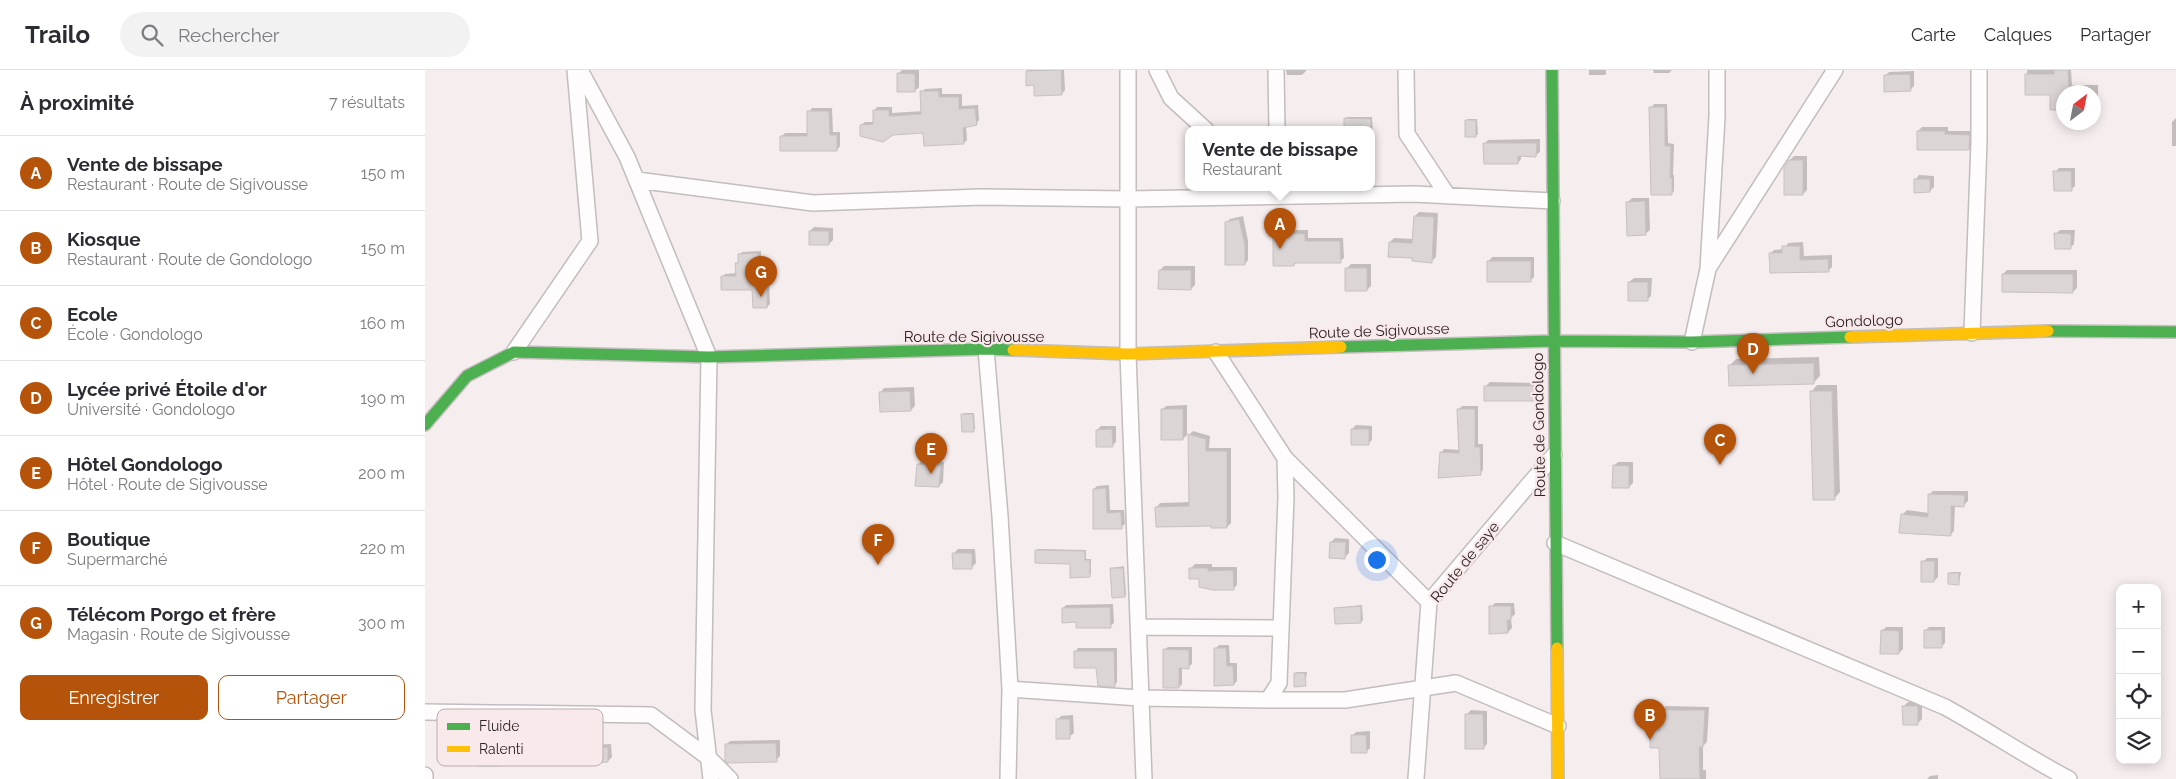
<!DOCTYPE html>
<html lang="fr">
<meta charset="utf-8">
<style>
:root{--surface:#fff;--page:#f2f2f3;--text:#2b2b33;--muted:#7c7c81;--line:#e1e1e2;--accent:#b45309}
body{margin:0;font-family:Raleway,sans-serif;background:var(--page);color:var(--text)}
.controls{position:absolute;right:15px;bottom:15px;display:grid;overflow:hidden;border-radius:10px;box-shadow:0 2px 12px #0003}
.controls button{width:45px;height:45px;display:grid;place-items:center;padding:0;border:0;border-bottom:1px solid var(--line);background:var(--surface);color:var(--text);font:25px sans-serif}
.compass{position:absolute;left:1631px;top:15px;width:45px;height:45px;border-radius:50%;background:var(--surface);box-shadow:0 2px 12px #0003;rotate:32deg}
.you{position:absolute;left:951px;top:489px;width:18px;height:18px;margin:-12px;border:4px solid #fff;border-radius:50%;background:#1a73e8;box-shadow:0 0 0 8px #1a73e833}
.badge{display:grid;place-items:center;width:32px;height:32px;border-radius:50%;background:var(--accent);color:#fff;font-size:16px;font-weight:700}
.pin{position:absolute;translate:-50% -41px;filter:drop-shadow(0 1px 2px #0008)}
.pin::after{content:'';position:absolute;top:26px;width:18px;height:15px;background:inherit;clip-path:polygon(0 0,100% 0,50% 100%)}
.popup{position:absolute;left:760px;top:56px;width:190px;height:65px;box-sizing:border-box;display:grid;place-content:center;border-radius:10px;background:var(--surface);filter:drop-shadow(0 1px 4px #0005);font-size:16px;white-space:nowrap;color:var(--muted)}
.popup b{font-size:19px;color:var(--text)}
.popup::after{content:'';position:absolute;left:50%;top:100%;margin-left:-10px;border:10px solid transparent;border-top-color:var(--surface)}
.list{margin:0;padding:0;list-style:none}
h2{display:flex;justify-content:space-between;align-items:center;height:65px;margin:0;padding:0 20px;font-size:21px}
h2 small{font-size:16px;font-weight:400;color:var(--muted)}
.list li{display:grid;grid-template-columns:32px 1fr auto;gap:15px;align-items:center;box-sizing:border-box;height:75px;padding:0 20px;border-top:1px solid var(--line)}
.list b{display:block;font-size:19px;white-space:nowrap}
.list p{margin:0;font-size:16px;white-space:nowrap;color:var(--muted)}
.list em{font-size:16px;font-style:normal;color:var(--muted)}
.actions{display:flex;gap:10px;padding:15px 20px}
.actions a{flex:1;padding:11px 0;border:1px solid var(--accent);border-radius:10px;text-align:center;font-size:18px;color:var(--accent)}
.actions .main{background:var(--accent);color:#fff}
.icon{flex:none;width:28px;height:28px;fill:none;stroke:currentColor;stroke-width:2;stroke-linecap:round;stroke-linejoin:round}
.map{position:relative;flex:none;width:1751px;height:709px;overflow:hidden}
header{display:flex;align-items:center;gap:30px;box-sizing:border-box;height:70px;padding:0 25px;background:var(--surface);border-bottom:1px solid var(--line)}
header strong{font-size:24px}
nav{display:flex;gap:28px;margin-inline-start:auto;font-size:18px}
.search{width:350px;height:45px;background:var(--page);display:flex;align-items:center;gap:12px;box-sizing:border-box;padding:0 18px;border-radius:28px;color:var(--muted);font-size:19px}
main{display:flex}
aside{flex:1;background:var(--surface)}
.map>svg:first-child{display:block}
.shadow{fill:#0003}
.building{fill:#dcd5d6;stroke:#c8c1c1}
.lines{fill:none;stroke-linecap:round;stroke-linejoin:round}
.street-casing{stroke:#c3bdbd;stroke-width:18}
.fast-casing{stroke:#c3bdbd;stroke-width:14}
.slow-casing{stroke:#c3bdbd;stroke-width:14}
.street{stroke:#fefcfc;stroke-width:15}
.fast{stroke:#4caf50;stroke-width:11}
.slow{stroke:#ffc107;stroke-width:11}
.labels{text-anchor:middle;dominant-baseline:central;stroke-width:4.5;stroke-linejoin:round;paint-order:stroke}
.street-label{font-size:15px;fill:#2a2425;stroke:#fae9ea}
.key{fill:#fae9ea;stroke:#bcaeaf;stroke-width:1}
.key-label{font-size:14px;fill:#2a2425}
</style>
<header>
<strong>Trailo</strong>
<div class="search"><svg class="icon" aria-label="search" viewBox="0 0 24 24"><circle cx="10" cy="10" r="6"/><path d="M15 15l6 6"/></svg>Rechercher</div>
<nav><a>Carte</a><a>Calques</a><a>Partager</a></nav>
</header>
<main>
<aside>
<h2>À proximité<small>7 résultats</small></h2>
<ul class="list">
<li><span class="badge">A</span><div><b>Vente de bissape</b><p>Restaurant · Route de Sigivousse</p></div><em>150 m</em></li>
<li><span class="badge">B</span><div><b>Kiosque</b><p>Restaurant · Route de Gondologo</p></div><em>150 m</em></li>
<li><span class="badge">C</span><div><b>Ecole</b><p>École · Gondologo</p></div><em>160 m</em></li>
<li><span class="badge">D</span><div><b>Lycée privé Étoile d'or</b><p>Université · Gondologo</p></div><em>190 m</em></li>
<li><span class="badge">E</span><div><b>Hôtel Gondologo</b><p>Hôtel · Route de Sigivousse</p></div><em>200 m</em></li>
<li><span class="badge">F</span><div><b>Boutique</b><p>Supermarché</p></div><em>220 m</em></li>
<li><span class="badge">G</span><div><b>Télécom Porgo et frère</b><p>Magasin · Route de Sigivousse</p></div><em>300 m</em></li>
</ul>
<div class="actions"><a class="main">Enregistrer</a><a>Partager</a></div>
</aside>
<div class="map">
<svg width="1751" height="709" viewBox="0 0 1751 709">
<rect width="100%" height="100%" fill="#f6edee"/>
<path class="shadow" d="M477 0H494V17L490 21 473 4Z
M602 0H639L640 20 637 24 610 14H603Z
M861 0H881V1L877 5H862Z
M1164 0H1181V4L1180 5H1164Z
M1228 0H1247L1244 3H1229Z
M1602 0H1646L1647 15H1673V35L1668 39V22H1638V39H1626V24H1602Z
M1489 1V16L1485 20 1460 6 1464 2Z
M517 18V24H537V36L553 35 554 50 551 54 541 56 542 70 539 73 499 62 436 55 440 52H449V41L452 37H467V43L498 41 497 22 500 19Z
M1229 34H1242L1243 73 1249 74 1248 105H1249V121L1246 124 1226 38Z
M387 38H407L408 62H415V76L412 80 356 67 360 63H384V42Z
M922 47H947L948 69 946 71V60H920Z
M1751 48V76H1747V52Z
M1043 49H1052L1053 64 1051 66 1041 51Z
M1497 57H1523V61H1548V74L1544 78 1493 61Z
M1115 69V82L1111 85H1096V89L1093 93 1060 73 1063 70Z
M1369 86H1382V120L1378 124 1365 90Z
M1634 98H1650V116L1646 120 1630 102Z
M1494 105 1509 106V117L1505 121 1490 110Z
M1207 128H1224L1225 160 1220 164 1203 132Z
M994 142 1013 143 1011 187 1007 191 988 187 965 172 969 168 989 169 990 146Z
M818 146 823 171V190L820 194 802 152 805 149Z
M389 157 408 158V170L404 174 385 161Z
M853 160H883V168H918L919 188 915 191 872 192 869 195 849 164Z
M1635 160H1650L1649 174 1645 178 1631 164Z
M1378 172 1379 186 1407 185V197L1403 201 1345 184 1349 180 1359 179 1363 173Z
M336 181 337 214H344L345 234 342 237 328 218 297 207 300 204 312 203V194L317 182Z
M1067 187H1109V207L1105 211 1063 192Z
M926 194H946V216L942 220 922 198Z
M739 196H770V215L766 219 735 200Z
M1582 200H1652V218L1648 222 1578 204Z
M1209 208H1227L1226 226 1222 230 1204 212Z
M1394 287 1395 306 1389 312 1304 296 1311 289Z
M1065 312 1114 313V326L1110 330 1061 316Z
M1392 315H1412L1415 422 1409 429 1386 322Z
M489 317 490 336 486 340 455 323 459 318Z
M762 335V365L758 369 737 340 741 336Z
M1037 336H1053V374H1058V400L1055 403 1016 383 1019 379 1035 380 1034 339Z
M539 343H549L550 359 548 360 538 345Z
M931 355 947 356V370L943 374 927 359Z
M676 356H691V372L687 376 672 360Z
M768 361 785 366 784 378H806V453L802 457 787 455 732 437 735 433 765 432 764 365Z
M497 390 519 392 518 412 514 416 493 395Z
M1193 392H1208V413L1204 417 1189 396Z
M684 415 685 440H699L700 454 696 457 670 458 669 419 672 416Z
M1508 421H1543V431L1539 435H1530L1529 461 1525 465 1478 444 1482 440 1504 443V425Z
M910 468 924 469V483L920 487 906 472Z
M533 479H550L551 493 547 497 529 483Z
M613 479 661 480V489H666V504L665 505 647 493 611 481Z
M1502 488H1513V507L1509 511 1498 492Z
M770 494H787V497H812V515L808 519 776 508 766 498Z
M699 496 701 524 700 526 686 498Z
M1526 502H1536L1534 513 1524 504Z
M1070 533H1089L1090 544 1086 548 1087 558 1083 562 1066 537Z
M688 534 689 553 685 556 652 551 638 538 641 535Z
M937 535 938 550 936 552 911 538Z
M1461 557H1478V579L1474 583 1457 561Z
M1504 557H1520V573L1516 577 1500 561Z
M794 575H804L805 593H812V611L809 614 790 579Z
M743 577H767V594L763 597H757V614L754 617 739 580Z
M653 578H692V612L689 616 673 597 650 582Z
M872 602H882L880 615 870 604Z
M1483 632H1497V649L1493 653 1479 636Z
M1241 636 1284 637 1282 672 1278 676V700H1281V709H1236L1235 676 1226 662 1230 658H1237V640Z
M1046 640 1062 641V674L1058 678 1041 645Z
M648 645 649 663 644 667 632 650 636 646Z
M945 661V678L941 682 927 666 931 662Z
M355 670V686L351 690 301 675 305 671Z
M59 673 81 674 80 691 76 695 55 678Z
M186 674 187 687 183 691 166 679 170 675Z
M1513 705V709H1502L1505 706Z"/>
<path class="building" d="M636 0 637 25 609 26V15L601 16V1Z
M1629 0H1643L1644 22H1638V40H1625V25H1600V4H1629Z
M472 3 490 4V22H472Z
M1485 4 1486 21 1459 22V5Z
M495 21H514V27H534V39L550 38 552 55 538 58 539 74 499 76 498 63 468 65 458 72 435 66V55L448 54V40H464V46L496 44Z
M1224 37H1240V76H1246L1245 108H1247V125H1226Z
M382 41H404L405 65H412V81H355V66H382Z
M919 48 946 49V60H919Z
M1040 50H1051V67H1040Z
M1492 61H1520V64L1545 65 1544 80H1492Z
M1058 73H1112L1111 87 1093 86V94H1059Z
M1364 90H1378V125H1359V98Z
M1628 101H1646L1647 121H1629Z
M1489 109H1505V122L1489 123Z
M1220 131 1221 165 1202 166 1201 132Z
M989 146 1009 147 1007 193 987 191V188L963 187 964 172 987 173Z
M814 149 820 175V195H800V152Z
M384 161H404V175H384Z
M848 163 880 164V171H915L916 193H869V196H848Z
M1629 163 1646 164V179H1630Z
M1357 176H1375V190L1403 189 1404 202 1345 203 1344 183H1357Z
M333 183 334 217H342V238H328L327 220H296V206H311L310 193H313V184Z
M1062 191H1106V212H1062Z
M920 198H942V221H920Z
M734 200H766V220L733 219Z
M1577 204H1648V223L1577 222Z
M1203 212H1223V231H1203Z
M1389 293V314L1304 316 1303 295Z
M1059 316H1111V331H1059Z
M485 321 486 341 455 342 454 322Z
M1385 321H1407L1410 430H1388Z
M736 339H758V370H736Z
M1032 339H1050V377H1055L1056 405 1013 408 1015 382 1034 383Z
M536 344H548L549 362H537Z
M687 359 688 377H671V360Z
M926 359H944V375H926Z
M763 364 781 369V381H802V458H786V456L731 457 730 437 764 436Z
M492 394 516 396 514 417 490 416Z
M1188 395 1204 396V418H1187Z
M681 418 682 443 696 442 697 459H668V419Z
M1503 424 1540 425 1539 437 1526 436V466L1474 463 1476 444 1503 447Z
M905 472H921L920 489 904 488Z
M610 480 660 481V490H665V507L645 508V494L610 493Z
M527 483H547V499H528Z
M1496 491H1510L1509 512H1496Z
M685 498H698L700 527 687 528Z
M764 498H783V501L808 500 809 520H788L774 517V509H764Z
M1523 503H1534V515L1523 514Z
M936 536V553L910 554 909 538Z
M1064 536H1086V550H1082L1083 563 1064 564Z
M685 537 686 558H651V552L637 553V538Z
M1456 560 1474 561V584H1455Z
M1499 560H1517V578H1499Z
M789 578H801L802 596H808L809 615 789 616Z
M738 579 764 580V599L754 598V618H738Z
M649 581H689L690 617 673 616 671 598H649Z
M869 603H880L881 616 869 617Z
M1477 636H1493V655H1478Z
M1235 640H1280L1278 677H1274L1275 709H1235L1234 678H1225V661H1235Z
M1040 644H1058L1059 679H1040Z
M631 649H645V669H631Z
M926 665H941L942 683H926Z
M351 673 352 692 302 693 300 691V674Z
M53 677H77V696H53Z
M183 677V692L165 693V678Z"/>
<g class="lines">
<g class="street-casing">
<path id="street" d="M155 0 202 87 284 287 278 640 286 709
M703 0V284L719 709
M732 0 746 28 781 60
M851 0 852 60
M981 0 982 64 1023 126
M212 110 388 133 557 127 703 129 989 124 1127 131
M1284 197 1410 0
M1547 263 1554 72V0
M1267 272 1283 199 1292 47V0
M561 279 575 446 585 619 583 709
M89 282 165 171 150 0
M860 388 1004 532
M1130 473 1520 637C1562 660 1602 687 1644 709
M714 557 856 558
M585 619 715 628 843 630 854 613 861 427 860 388 791 282
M843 630H920L1031 613 1133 656
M0 642 226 645 284 688 305 709
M0 705V709
M991 709 1004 532 1129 385"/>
</g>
<g class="fast-casing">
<path id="fast" d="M1127 0 1132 578
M1623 261 1751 262
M916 277 1128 271 1267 272 1425 267
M0 355 42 306 89 282 284 287 561 279 588 280"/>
</g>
<g class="slow-casing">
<path id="slow" d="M1425 267 1623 261
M588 280 703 284 916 277
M1132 578 1133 709"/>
</g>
<use href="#street" class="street"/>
<use href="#fast" class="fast"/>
<use href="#slow" class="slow"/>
</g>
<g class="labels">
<g class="street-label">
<text transform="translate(1439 251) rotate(-2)">Gondologo</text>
<text transform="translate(954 261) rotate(-2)">Route de Sigivousse</text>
<text x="549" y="267">Route de Sigivousse</text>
<text transform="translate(1114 355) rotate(-91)">Route de Gondologo</text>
<text transform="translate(1040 492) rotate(-51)">Route de saye</text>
</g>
</g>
<rect x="12" y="639" width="166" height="57" rx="8" class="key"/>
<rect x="22" y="653" width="23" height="7" fill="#4caf50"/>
<rect x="22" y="676" width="23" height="6" fill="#ffc107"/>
<g class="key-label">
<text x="54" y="661">Fluide</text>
<text x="54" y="684">Ralenti</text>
</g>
</svg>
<div class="controls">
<button>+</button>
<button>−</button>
<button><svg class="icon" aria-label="locate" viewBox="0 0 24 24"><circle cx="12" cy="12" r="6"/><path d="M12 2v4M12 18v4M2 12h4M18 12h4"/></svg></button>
<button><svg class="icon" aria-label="layers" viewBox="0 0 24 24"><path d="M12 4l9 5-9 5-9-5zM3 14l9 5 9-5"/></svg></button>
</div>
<svg class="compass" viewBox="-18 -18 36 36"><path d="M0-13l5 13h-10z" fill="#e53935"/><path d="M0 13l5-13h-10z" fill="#7c7c81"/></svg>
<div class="you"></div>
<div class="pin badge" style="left:855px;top:179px">A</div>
<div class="popup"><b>Vente de bissape</b>Restaurant</div>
<div class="pin badge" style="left:1225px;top:670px">B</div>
<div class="pin badge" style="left:1295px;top:395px">C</div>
<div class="pin badge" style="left:1328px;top:304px">D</div>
<div class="pin badge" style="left:506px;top:404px">E</div>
<div class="pin badge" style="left:453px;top:495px">F</div>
<div class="pin badge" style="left:336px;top:227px">G</div>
</div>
</main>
